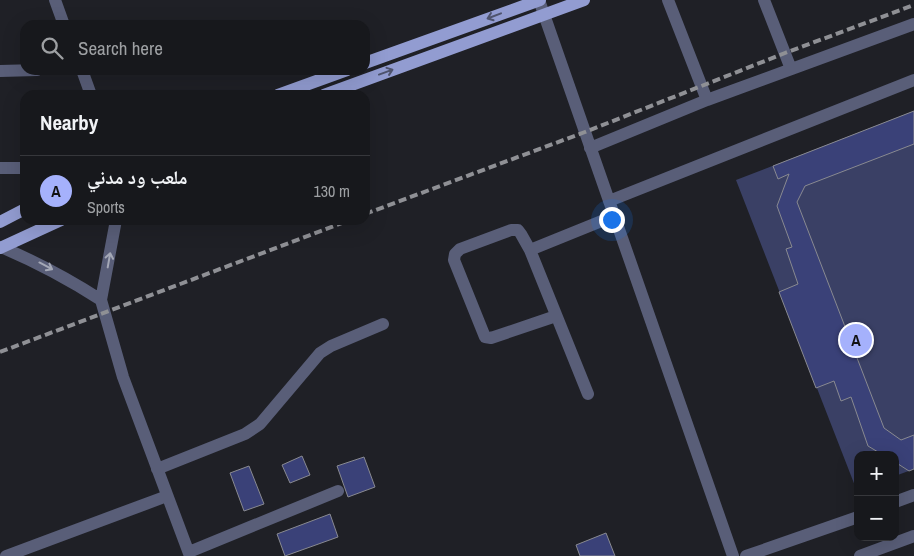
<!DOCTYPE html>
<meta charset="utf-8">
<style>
:root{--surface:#17181c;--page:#242529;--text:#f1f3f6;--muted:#9ea0a3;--line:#36373b;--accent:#a5b1fc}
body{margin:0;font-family:"Archivo Narrow","Noto Naskh Arabic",sans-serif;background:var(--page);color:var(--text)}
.controls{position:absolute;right:15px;bottom:15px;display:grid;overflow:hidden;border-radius:10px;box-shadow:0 5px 20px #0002}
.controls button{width:45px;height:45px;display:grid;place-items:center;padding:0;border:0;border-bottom:1px solid var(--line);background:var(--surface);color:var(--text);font:25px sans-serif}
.you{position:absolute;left:611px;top:219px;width:18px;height:18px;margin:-12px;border:4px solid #fff;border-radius:50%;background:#1a73e8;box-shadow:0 0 0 8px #1a73e833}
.badge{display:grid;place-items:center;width:32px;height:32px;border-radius:50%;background:var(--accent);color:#111;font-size:16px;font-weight:700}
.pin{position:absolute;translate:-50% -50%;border:2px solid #fff;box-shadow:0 1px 5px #0006}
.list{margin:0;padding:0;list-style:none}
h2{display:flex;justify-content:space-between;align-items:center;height:65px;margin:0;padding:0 20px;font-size:21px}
h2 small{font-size:16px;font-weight:400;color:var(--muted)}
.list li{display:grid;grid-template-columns:32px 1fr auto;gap:15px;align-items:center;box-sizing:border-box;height:70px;padding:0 20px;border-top:1px solid var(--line)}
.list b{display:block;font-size:19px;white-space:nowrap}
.list p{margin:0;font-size:16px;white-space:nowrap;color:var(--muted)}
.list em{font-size:16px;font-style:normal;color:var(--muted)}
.icon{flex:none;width:28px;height:28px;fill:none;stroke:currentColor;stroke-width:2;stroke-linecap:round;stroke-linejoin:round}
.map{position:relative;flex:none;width:914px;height:556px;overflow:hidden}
.search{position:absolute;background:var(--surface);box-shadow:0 5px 20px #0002;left:20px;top:20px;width:350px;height:55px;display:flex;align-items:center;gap:12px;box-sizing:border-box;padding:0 18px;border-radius:15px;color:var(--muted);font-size:19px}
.panel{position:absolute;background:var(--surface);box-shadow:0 5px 20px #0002;left:20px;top:90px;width:350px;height:135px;border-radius:15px}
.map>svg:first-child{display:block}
.green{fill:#3a4065}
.building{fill:#3a4178;stroke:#898a91}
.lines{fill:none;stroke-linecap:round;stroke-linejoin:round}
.minor{stroke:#595e78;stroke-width:12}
.major{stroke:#929cd1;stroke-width:12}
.rail{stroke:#8f9095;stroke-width:4;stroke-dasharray:8 4;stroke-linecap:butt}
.oneway{stroke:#4e536d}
.oneway2{stroke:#a4a8b6}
</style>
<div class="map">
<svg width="914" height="556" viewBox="0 0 914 556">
<rect width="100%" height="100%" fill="#1f2026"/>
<path class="green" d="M914 111V469L895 476V455H858L857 491 736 180Z"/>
<path class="building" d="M914 111V144L805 186 797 202 884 428 901 440 914 435V469L909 471 895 462V455H883L868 446 851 397 841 401 834 381 816 388 779 292 798 284 786 249 792 247 777 206 789 174 778 179 773 166Z
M302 456 310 475 290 483 282 465Z
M364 457 375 487 348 497 337 466Z
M249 466 264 504 244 511 230 473Z
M330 514 338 537 285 556 277 534Z
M606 533 615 556H580L576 545Z"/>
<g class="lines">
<path class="minor" d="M55 0 64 25
M539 0 733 556
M668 0 707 100
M764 0 791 69
M82 70 91 95
M0 71 37 70
M590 148 707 100 914 24
M0 168H25
M609 201 914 80
M116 220 101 300 123 377 190 556
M1 247C39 263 67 278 101 300
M530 250 614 216
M556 316 491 338 485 337 454 260 455 254 460 249 511 230H518L521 234 530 250 588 394
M157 469 245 434 260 424 320 353 331 346 383 324
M895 502 914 495
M189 552 338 491
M6 556 167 496
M746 556 858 517
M860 556 914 536"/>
<path class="major" d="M365 63 540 0
M278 95 347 70
M324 95 584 0
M0 222 25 209
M0 248 61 220"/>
<path class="rail" d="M365 214 585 132 785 53 914 5
M0 352 350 220"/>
</g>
<defs><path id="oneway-shaft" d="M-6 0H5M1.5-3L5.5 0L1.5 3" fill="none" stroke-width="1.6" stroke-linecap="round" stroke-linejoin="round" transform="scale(1.25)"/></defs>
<g class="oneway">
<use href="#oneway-shaft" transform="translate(494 16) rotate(159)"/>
<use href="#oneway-shaft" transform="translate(386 72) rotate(-20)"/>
</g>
<g class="oneway2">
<use href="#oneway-shaft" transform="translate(109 260) rotate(-80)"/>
<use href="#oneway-shaft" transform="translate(46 266) rotate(28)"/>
</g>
</svg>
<div class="controls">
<button>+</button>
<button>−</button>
</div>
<div class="you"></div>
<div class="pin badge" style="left:856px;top:340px">A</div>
<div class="search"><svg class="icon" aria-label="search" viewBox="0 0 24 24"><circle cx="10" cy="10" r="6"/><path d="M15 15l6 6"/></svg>Search here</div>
<section class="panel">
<h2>Nearby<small></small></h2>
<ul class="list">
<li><span class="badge">A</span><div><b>ملعب ود مدني</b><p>Sports</p></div><em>130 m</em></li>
</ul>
</section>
</div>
